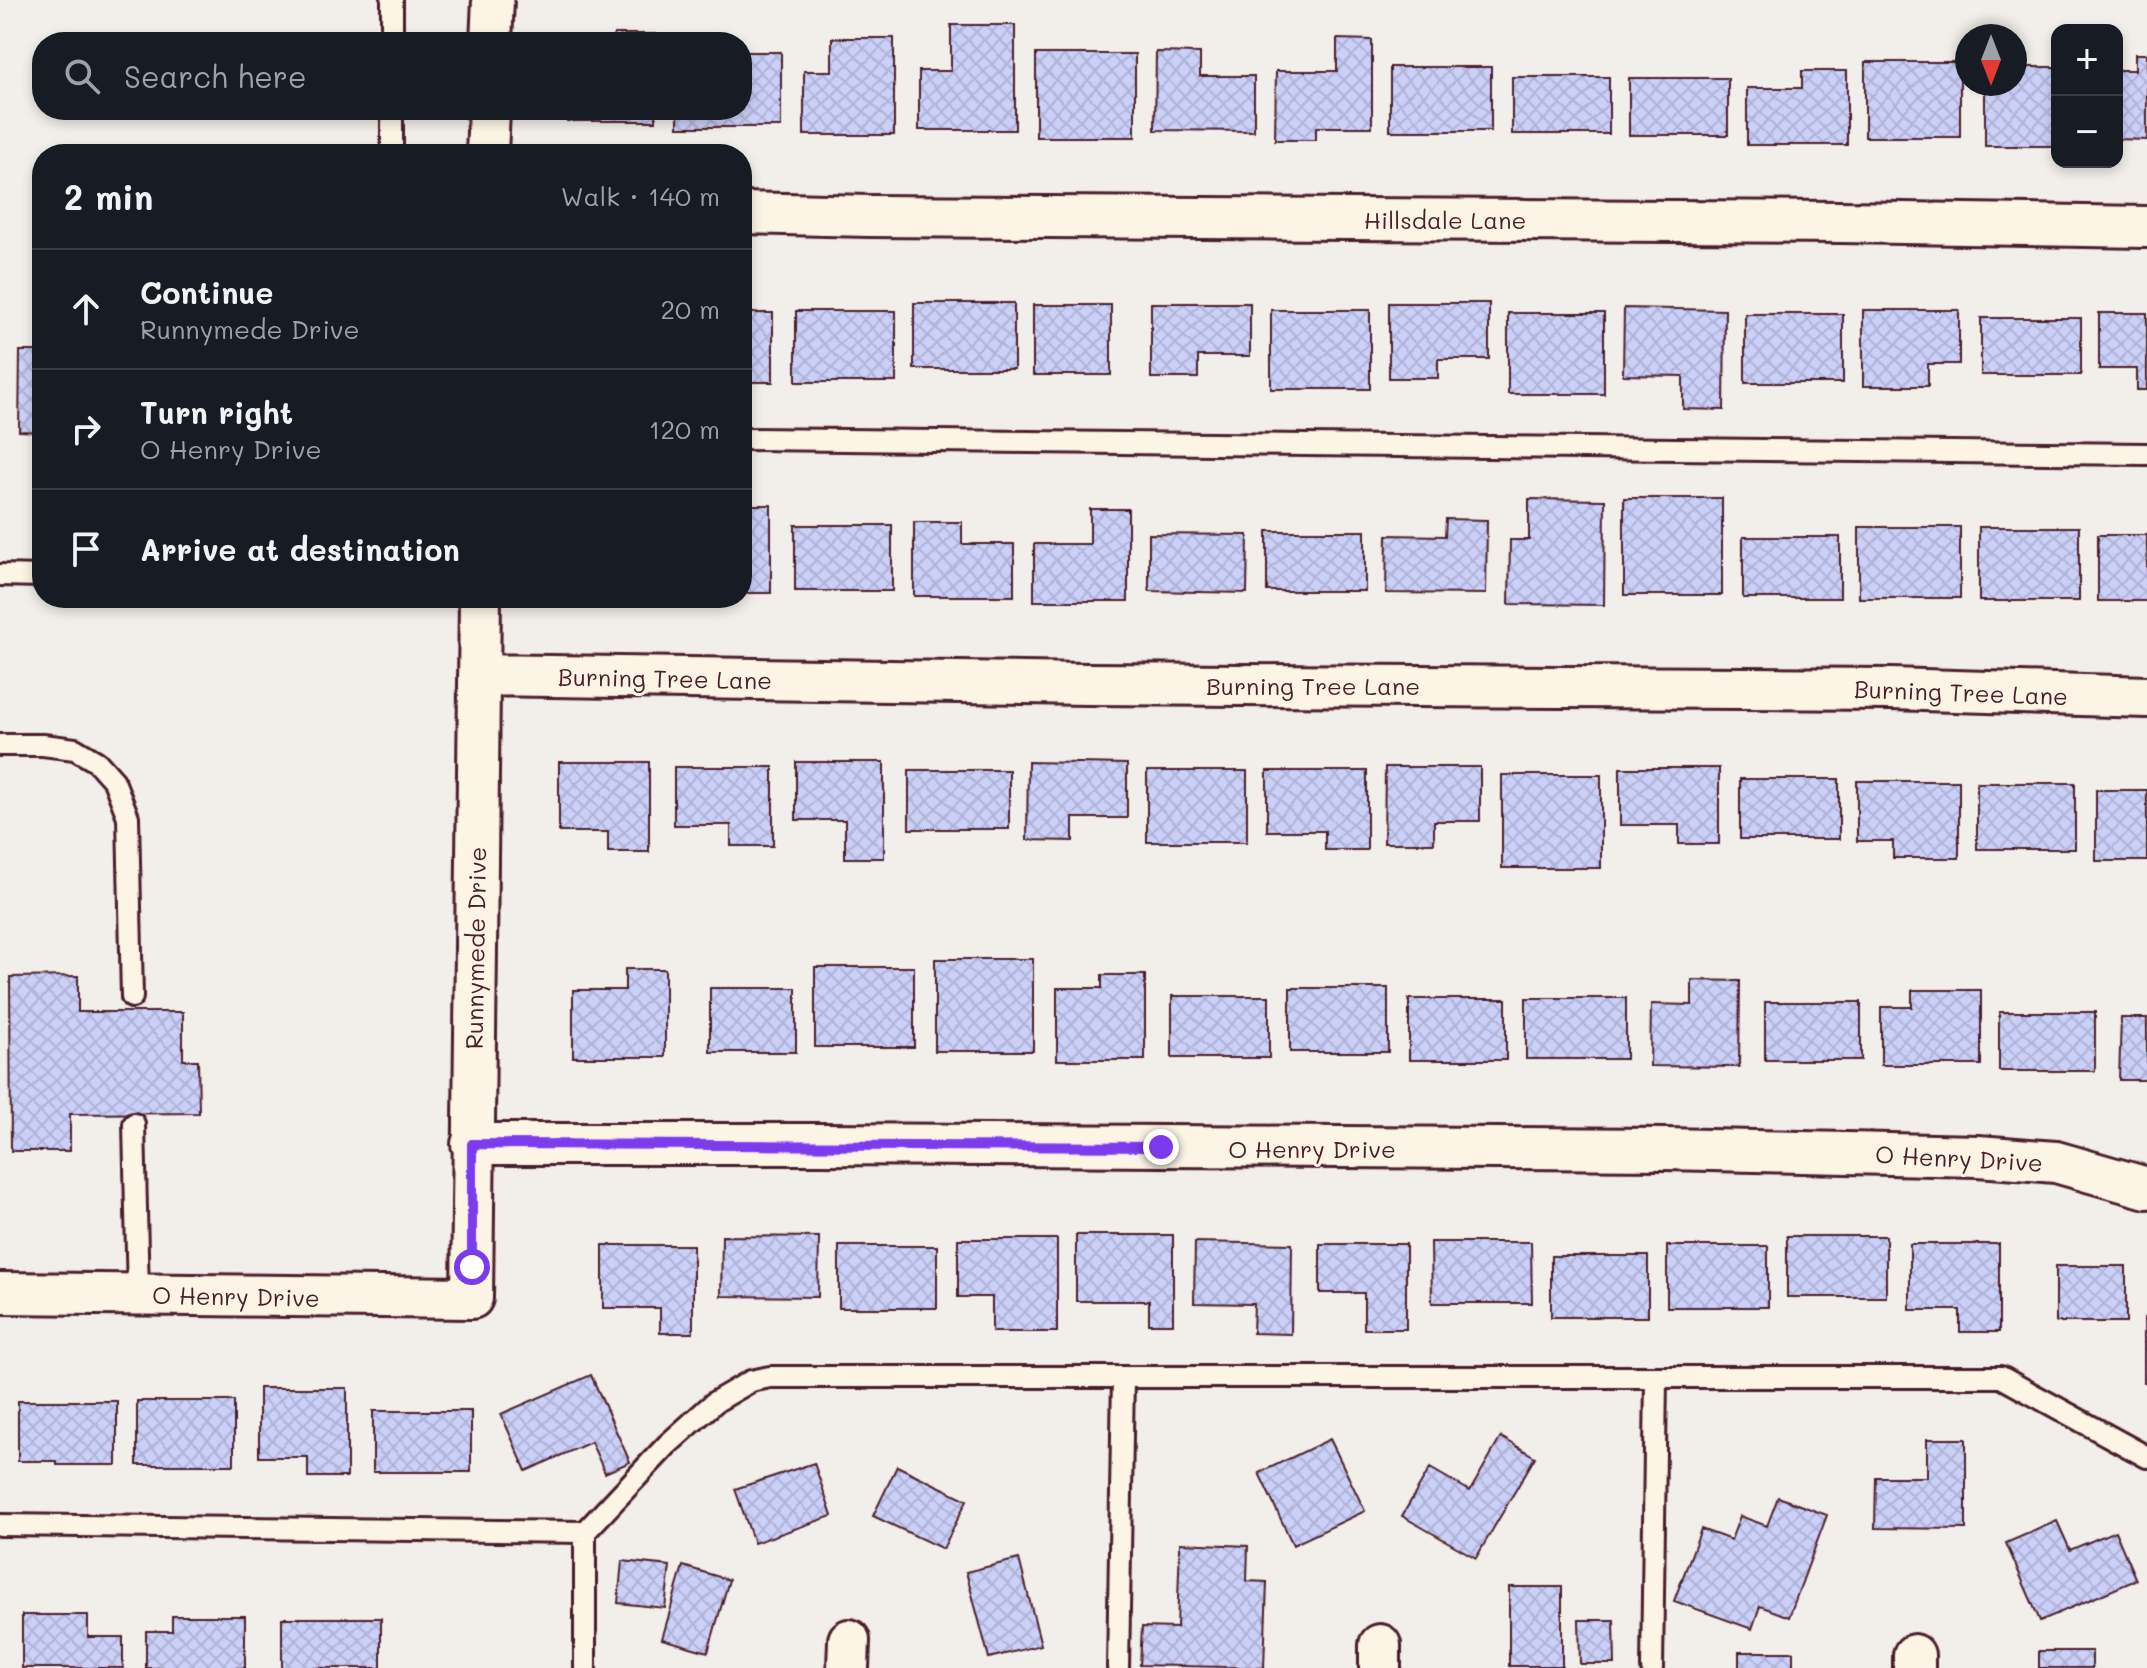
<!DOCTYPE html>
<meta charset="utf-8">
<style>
:root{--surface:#171b24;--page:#20242c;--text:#f1f3f6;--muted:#9ea1a6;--line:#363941}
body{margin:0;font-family:Mali,sans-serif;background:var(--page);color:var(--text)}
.controls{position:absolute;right:24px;top:24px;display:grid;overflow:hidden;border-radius:16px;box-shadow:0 4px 12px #0003}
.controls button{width:72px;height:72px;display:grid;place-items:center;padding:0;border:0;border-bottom:2px solid var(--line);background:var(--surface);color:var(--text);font:40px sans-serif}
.compass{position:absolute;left:1955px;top:24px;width:72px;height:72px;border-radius:50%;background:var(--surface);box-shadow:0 4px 12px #0003;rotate:180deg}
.stop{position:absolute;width:24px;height:24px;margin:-18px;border:6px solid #7c3aed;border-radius:50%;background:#fff}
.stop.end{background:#7c3aed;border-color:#fff;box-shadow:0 2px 8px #0008}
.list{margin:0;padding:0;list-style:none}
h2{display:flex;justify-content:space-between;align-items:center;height:104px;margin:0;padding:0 32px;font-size:34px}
h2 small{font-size:26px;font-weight:400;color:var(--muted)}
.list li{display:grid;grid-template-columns:52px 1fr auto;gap:24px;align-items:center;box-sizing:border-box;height:120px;padding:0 32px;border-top:2px solid var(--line)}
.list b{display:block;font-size:30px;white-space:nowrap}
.list p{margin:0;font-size:26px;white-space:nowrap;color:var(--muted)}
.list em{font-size:26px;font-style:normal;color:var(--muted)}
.icon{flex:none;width:44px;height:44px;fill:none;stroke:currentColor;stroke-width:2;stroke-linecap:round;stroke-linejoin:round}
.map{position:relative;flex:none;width:2147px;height:1668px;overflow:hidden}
.search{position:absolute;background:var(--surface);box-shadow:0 4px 12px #0003;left:32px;top:32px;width:720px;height:88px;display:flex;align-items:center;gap:20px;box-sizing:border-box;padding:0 28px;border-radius:32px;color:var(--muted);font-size:30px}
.panel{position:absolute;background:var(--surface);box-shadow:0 4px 12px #0003;left:32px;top:144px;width:720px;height:464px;border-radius:32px}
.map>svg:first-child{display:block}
.building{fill:url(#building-cross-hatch);stroke:#4a1f2b;stroke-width:2}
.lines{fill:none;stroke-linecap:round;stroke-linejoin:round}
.service-casing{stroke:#4a1f2b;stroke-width:26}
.minor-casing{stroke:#4a1f2b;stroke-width:46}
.service{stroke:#fcf5e5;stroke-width:20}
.minor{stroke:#fcf5e5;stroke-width:40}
.route{stroke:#7c3aed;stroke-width:10}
.labels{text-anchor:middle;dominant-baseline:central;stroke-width:6;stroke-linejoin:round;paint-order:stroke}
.street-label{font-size:24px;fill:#4a1f2b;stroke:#fcf5e5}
</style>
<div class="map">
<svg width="2147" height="1668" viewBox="0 0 2147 1668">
<defs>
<pattern id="building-cross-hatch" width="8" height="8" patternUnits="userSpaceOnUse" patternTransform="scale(2)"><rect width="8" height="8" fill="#cbd0f8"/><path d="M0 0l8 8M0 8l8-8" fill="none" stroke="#b0b2d5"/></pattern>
</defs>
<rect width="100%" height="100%" fill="#f2eee9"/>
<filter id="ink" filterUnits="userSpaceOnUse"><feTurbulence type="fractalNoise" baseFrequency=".0125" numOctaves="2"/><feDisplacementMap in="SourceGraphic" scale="16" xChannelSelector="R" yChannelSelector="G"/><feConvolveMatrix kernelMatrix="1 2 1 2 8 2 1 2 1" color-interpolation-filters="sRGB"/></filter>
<g filter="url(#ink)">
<path class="building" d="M951 25H1015V130H919V71H951Z
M614 34H656V42H614Z
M832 38H894V135H804V71H832Z
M1337 39 1372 40V127H1316V140H1275L1276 71H1337Z
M742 52H781V127H678V110H742Z
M1156 52 1200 53V76H1254V131L1155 130Z
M1036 54H1135V137H1036Z
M2135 54H2147V140L2117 139V70H2135Z
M1865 62H1960V137H1865Z
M1390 67H1491V131H1390Z
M2015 67H2057V146H1985V84H2015Z
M1802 71H1847V145H1747V88H1802Z
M1512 77H1609V134H1512Z
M1629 78H1728V135H1629Z
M567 110H656V121H567Z
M914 303H1014V369H914Z
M1151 303H1250V356H1198V378H1151Z
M1389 303H1489V359H1438V378H1389Z
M1033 305H1111V375H1033Z
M1624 308 1725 310 1724 410 1683 409V376L1623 375Z
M1271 310H1370V389H1271Z
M1863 310H1959V364H1928V386H1863Z
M796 311H896V382H796Z
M742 313H773V382H742Z
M1508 313H1604V394H1508Z
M2099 313H2147V390H2137V369H2099Z
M1745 314H1843V383H1745Z
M1981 318H2081V375H1981Z
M20 351H42V432L19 431Z
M1624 498H1722V595H1624Z
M1529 499 1605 500 1604 605 1509 604 1510 540H1529Z
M742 505H771V593H742Z
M1090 509H1128V601H1034V544H1090Z
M1446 519 1487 520 1486 594 1386 593 1387 535 1445 536Z
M914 522H962V544H1014V596H914Z
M795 525H892V591H795Z
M1859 527H1960V598H1859Z
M1979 527H2079V601H1979Z
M1267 531H1365V591H1267Z
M1149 534 1248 535 1247 593 1149 591Z
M2098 535H2147V601H2098Z
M1743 537H1840V598H1743Z
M559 762H649V852H608V832H559Z
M796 762H884V858H845V820H796Z
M1028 762 1127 764V818H1073V841L1027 840Z
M674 767H773V846H731V825H674Z
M1385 767H1480V821H1434V843H1384Z
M1620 768H1719V844H1679V825H1620Z
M909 770H1009V829H909Z
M1147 771H1247V842H1147Z
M1267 771H1367V850H1325V831H1267Z
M1502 775H1601V868H1502Z
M1740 779H1839V839H1740Z
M1857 781H1959V858H1893V841H1857Z
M1977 783H2075V849H1977Z
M2096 790H2147V861H2096Z
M935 959H1033V1051H935Z
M815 967H914V1047H815Z
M625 969H665V1057H573V990H625Z
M1102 975H1145V1060H1057V988H1102Z
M78 976V1012H183V1060H198L199 1113 70 1114V1151H11L10 977Z
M1692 980 1740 981 1739 1067 1650 1066 1651 1004 1692 1005Z
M710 988H796V1052H710Z
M1290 988H1388V1052H1290Z
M1912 990H1981V1065H1881V1007H1912Z
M1172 996H1269V1058H1172Z
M1526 998H1626V1059H1526Z
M1409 999H1506V1060H1409Z
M1765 1002H1861V1060H1765Z
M1999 1012H2095V1071H1999Z
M2121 1018H2147V1080H2119Z
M1076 1235H1173V1324H1149V1301H1076Z
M722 1236 819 1237 818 1297 721 1296Z
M1787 1236H1886V1297H1787Z
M958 1239H1057V1332H992V1297H958Z
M1195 1242 1292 1244 1291 1334 1253 1333 1254 1304 1194 1303Z
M1431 1242H1531L1532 1303H1432Z
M1320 1244H1406V1329H1364V1293H1320Z
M1910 1244H1999V1332H1960V1310H1910Z
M603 1245H693V1333H660V1308H603Z
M839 1246H937V1308H839Z
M1667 1246H1768V1307H1667Z
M1551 1256H1648V1317H1551Z
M2056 1266H2126V1322H2056Z
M2144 1318H2147V1382H2144Z
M591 1375 630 1462 605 1473 591 1442 526 1471 501 1414Z
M259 1388H347V1477H308V1457H259Z
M18 1401H117V1465H57V1461H18Z
M137 1401H234V1465H137Z
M373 1411H471V1472H373Z
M1501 1437 1535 1457 1476 1558 1402 1516 1430 1468 1470 1491Z
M1330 1439 1365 1511 1293 1545 1259 1473Z
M1927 1439H1966V1529L1875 1528 1876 1477H1927Z
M814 1463 832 1516 754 1543 735 1489Z
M897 1466 967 1500 943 1549 873 1516Z
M1778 1497 1827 1515 1789 1617 1760 1606 1752 1629 1674 1601 1701 1529 1731 1540 1740 1516 1767 1526Z
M2057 1521 2070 1550 2115 1531 2136 1580 2040 1621 2006 1543Z
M1180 1543 1248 1546 1247 1581 1267 1582 1264 1668 1140 1665 1142 1627 1177 1628Z
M1019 1559 1041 1645 989 1658 966 1572Z
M622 1561 670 1566 665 1608 618 1603Z
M683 1566 729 1580 708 1652 662 1639Z
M1509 1587H1562V1666H1509Z
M22 1615H88V1637H123V1668H22Z
M172 1616H245V1668H146V1631H172Z
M282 1618H381V1668H282Z
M1579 1620H1614L1615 1664H1580Z
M2039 1651H2092V1668H2039Z
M1739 1652H1793V1668H1739Z"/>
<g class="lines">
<g class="service-casing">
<path id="service" d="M392 42V0
M392 154V110
M742 439 2147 454
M0 575 42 576
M0 745H43L75 749 97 762 114 781 128 817 132 997
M134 1124 138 1295
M0 1525 585 1532
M585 1668V1532L667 1445 715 1402 751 1381 770 1377H2001L2147 1457
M1118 1668 1123 1377
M1652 1668 1656 1378"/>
</g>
<g class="minor-casing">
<path id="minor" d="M491 42 493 0
M487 154 489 110
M742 213 869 216 1841 222 2147 227
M479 675 1089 684 1891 689 2147 697
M472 1144H819L1665 1149 1978 1156 2056 1162 2147 1188
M0 1293 472 1298 480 598
M848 1668 849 1640
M1380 1668V1645
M1914 1668V1655"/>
</g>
<use href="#service" class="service"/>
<use href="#minor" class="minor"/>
</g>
</g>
<g class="lines" filter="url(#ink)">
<path class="route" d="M472 1267V1144L1161 1147"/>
</g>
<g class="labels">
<g class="street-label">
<text x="1445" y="219">Hillsdale Lane</text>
<text transform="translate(665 678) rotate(1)">Burning Tree Lane</text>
<text x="1313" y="685">Burning Tree Lane</text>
<text transform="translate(1961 692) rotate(2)">Burning Tree Lane</text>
<text transform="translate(475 948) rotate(-89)">Runnymede Drive</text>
<text x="1312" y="1148">O Henry Drive</text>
<text transform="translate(1959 1158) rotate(3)">O Henry Drive</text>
<text transform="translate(236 1296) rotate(1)">O Henry Drive</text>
</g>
</g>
</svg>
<div class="controls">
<button>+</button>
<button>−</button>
</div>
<svg class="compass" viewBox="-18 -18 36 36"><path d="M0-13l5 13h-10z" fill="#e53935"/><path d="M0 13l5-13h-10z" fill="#9ea1a6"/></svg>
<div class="stop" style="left:472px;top:1267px"></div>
<div class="stop end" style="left:1161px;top:1147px"></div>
<div class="search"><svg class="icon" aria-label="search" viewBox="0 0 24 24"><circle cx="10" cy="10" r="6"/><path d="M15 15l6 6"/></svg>Search here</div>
<section class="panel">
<h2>2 min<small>Walk · 140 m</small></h2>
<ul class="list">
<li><svg class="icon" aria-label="ahead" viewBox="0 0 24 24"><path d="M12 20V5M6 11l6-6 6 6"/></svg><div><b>Continue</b><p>Runnymede Drive</p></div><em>20 m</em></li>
<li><svg class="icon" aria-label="right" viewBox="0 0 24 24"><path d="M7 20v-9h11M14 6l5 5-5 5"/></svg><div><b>Turn right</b><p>O Henry Drive</p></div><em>120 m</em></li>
<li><svg class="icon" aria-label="arrive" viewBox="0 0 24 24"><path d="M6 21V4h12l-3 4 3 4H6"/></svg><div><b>Arrive at destination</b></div></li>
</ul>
</section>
</div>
